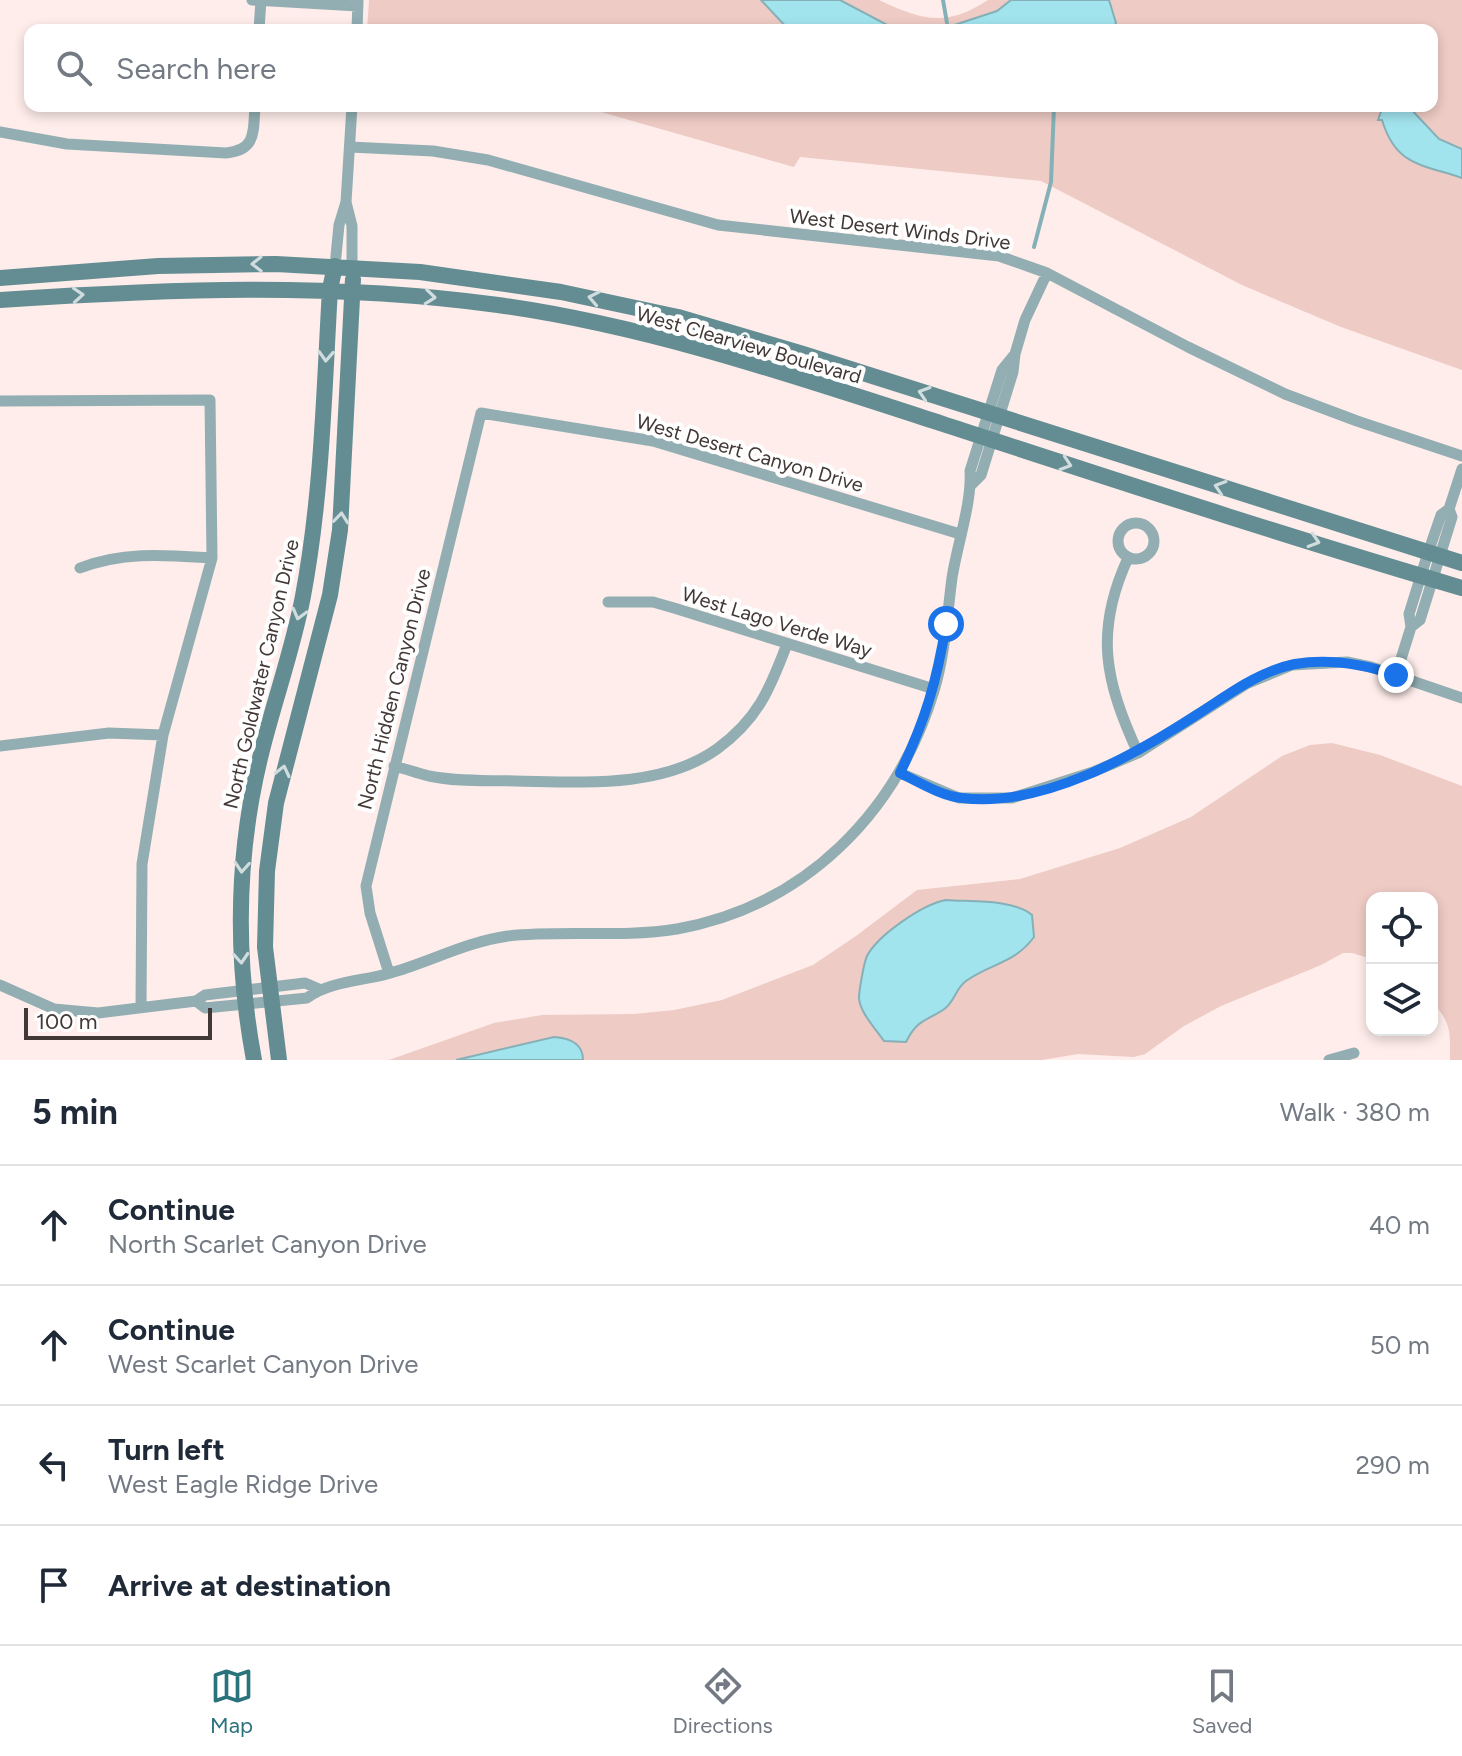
<!DOCTYPE html>
<meta charset="utf-8">
<style>
:root{--surface:#fff;--page:#f6f6f7;--text:#1f2937;--muted:#747a83;--line:#e0e1e3;--accent:#2a737c}
body{margin:0;font-family:Figtree,sans-serif;background:var(--page);color:var(--text)}
.controls{position:absolute;right:24px;bottom:24px;display:grid;overflow:hidden;border-radius:16px;box-shadow:0 4px 12px #0003}
.controls button{width:72px;height:72px;display:grid;place-items:center;padding:0;border:0;border-bottom:2px solid var(--line);background:var(--surface);color:var(--text);font:40px sans-serif}
.scale{position:absolute;left:24px;bottom:20px;width:188px;box-sizing:border-box;padding-left:8px;border:4px solid #423836;border-top:0;font-size:22px;line-height:28px;white-space:nowrap;color:#423836;-webkit-text-stroke:6px #fefefe;paint-order:stroke}
.stop{position:absolute;width:24px;height:24px;margin:-18px;border:6px solid #1a73e8;border-radius:50%;background:#fff}
.stop.end{background:#1a73e8;border-color:#fff;box-shadow:0 2px 8px #0008}
.list{margin:0;padding:0;list-style:none}
h2{display:flex;justify-content:space-between;align-items:center;height:104px;margin:0;padding:0 32px;font-size:34px}
h2 small{font-size:26px;font-weight:400;color:var(--muted)}
.list li{display:grid;grid-template-columns:52px 1fr auto;gap:24px;align-items:center;box-sizing:border-box;height:120px;padding:0 32px;border-top:2px solid var(--line)}
.list b{display:block;font-size:30px;white-space:nowrap}
.list p{margin:0;font-size:26px;white-space:nowrap;color:var(--muted)}
.list em{font-size:26px;font-style:normal;color:var(--muted)}
.icon{flex:none;width:44px;height:44px;fill:none;stroke:currentColor;stroke-width:2;stroke-linecap:round;stroke-linejoin:round}
.map{position:relative;flex:none;width:1462px;height:1060px;overflow:hidden}
.search{position:absolute;background:var(--surface);box-shadow:0 4px 12px #0003;left:24px;right:24px;top:24px;height:88px;display:flex;align-items:center;gap:20px;box-sizing:border-box;padding:0 28px;border-radius:16px;color:var(--muted);font-size:30px}
.sheet{height:584px;background:var(--surface)}
nav{display:flex;justify-content:space-around;align-items:center;box-sizing:border-box;height:112px;border-top:2px solid var(--line);background:var(--surface);font-size:22px;color:var(--muted)}
nav a{display:grid;justify-items:center;gap:4px}
nav .on{color:var(--accent)}
.map>svg:first-child{display:block}
.green{fill:#eecbc5}
.water{fill:#a2e4ee;stroke:#85b0b7;stroke-width:2}
.lines{fill:none;stroke-linecap:round;stroke-linejoin:round}
.stream{stroke:#85b0b7;stroke-width:4}
.street{stroke:#92aeb2;stroke-width:11}
.secondary{stroke:#638d92;stroke-width:16}
.oneway{stroke:#d0dcde}
.route{stroke:#1a73e8;stroke-width:10}
.labels{text-anchor:middle;dominant-baseline:central;stroke-width:8;stroke-linejoin:round;paint-order:stroke}
.street-label{font-size:20px;fill:#423836;stroke:#fefefe}
</style>
<div class="map">
<svg width="1462" height="1060" viewBox="0 0 1462 1060">
<rect width="100%" height="100%" fill="#feedea"/>
<path class="green" d="M369 0H879C922 20 945 28 988 0H1462V370L1341 327 1242 285 1041 181 800 157 794 167 580 106H1432V30H367Z
M1332 743 1380 755 1462 786V1060H1450C1450 1033 1452 1023 1432 1002V898H1372V959L1352 953H1343L1321 965 1221 1006 1184 1026 1145 1054 1134 1057 1078 1054 1042 1060H389L494 1023 542 1015 634 1014 674 1010 722 1000 813 965 856 936 917 890 1020 879 1120 848 1191 817 1282 756 1310 745Z"/>
<path class="water" d="M761 0H840L891 27 907 30H789Z
M1011 0H1109L1116 23 1112 30H939L997 11Z
M1383 106H1408L1439 139 1462 149V178C1421 164 1396 166 1382 120H1378Z
M946 900C972 902 1013 899 1032 915L1034 937C1014 964 991 963 966 981 955 989 955 1002 943 1010 924 1022 917 1020 906 1042L884 1041C876 1029 860 1013 859 998 859 991 864 962 867 956 878 935 923 904 946 900Z
M554 1037C568 1038 583 1042 583 1060H456Z"/>
<g class="lines">
<path class="stream" d="M943 0 948 29
M1034 247 1051 182 1054 106"/>
<path class="street" d="M252 0 358 6
M259 30 261 0
M357 30 358 1
M0 132 67 144 226 153C257 150 253 131 255 106
M350 147 433 151 488 160 718 225 999 256 1047 273 1188 347 1285 394 1357 421 1462 456
M346 202 352 226V267
M335 266 339 225 346 202 352 106
M0 401 210 400 212 558 163 735 142 864 141 1007
M971 485 981 475 1013 372 1015 354 1025 320 1047 273
M1118 541a18 18 0 1 1 36 0a18 18 0 1 1-36 0Z
M1128 558C1094 632 1105 681 1138 753
M80 568C123 551 166 555 212 558
M608 602H653L674 608 934 689
M1411 627 1420 620 1452 517 1449 509 1462 469
M1396 675 1411 627 1409 614 1428 553 1441 515 1449 509
M0 746 109 733 163 735
M394 766C406 769 417 773 429 776 457 782 487 780 515 781 580 782 661 789 717 749 758 719 770 689 787 644
M900 773 959 798H1012L1093 772 1138 753 1246 684 1292 665 1347 662 1371 667 1462 698
M389 973 370 913 366 886 481 413 653 441 960 534
M0 985 54 1009 98 1013 196 1001 205 995 305 983 319 989
M196 1001 205 1008 307 998C328 982 361 981 387 974 428 963 465 942 508 936 564 930 621 938 677 929 805 906 897 813 934 691 945 655 947 616 952 578 957 545 972 503 970 471L1002 370 1015 354
M1329 1060 1354 1053"/>
<path class="secondary" d="M0 278 158 266 276 264 420 272 561 292 678 317 803 354 1462 563
M0 300C168 289 330 282 498 305 650 326 797 377 943 424 1115 480 1288 537 1462 588
M254 1060C235 958 236 855 261 754 274 701 293 649 303 596 322 495 324 392 330 289L335 266
M279 1060 265 947 267 871 276 803 330 595 340 530 353 279"/>
</g>
<defs><path id="oneway-chevron" d="M-2-3.5L2.5 0L-2 3.5" fill="none" stroke-width="1.6" stroke-linecap="round" stroke-linejoin="round" transform="scale(2)"/></defs>
<g class="oneway">
<use href="#oneway-chevron" transform="translate(257 264) rotate(179)"/>
<use href="#oneway-chevron" transform="translate(78 295) rotate(-4)"/>
<use href="#oneway-chevron" transform="translate(430 297) rotate(6)"/>
<use href="#oneway-chevron" transform="translate(594 298) rotate(-169)"/>
<use href="#oneway-chevron" transform="translate(326 356) rotate(93)"/>
<use href="#oneway-chevron" transform="translate(924 393) rotate(-162)"/>
<use href="#oneway-chevron" transform="translate(1066 464) rotate(18)"/>
<use href="#oneway-chevron" transform="translate(1220 487) rotate(-162)"/>
<use href="#oneway-chevron" transform="translate(341 518) rotate(-84)"/>
<use href="#oneway-chevron" transform="translate(1314 541) rotate(17)"/>
<use href="#oneway-chevron" transform="translate(299 614) rotate(105)"/>
<use href="#oneway-chevron" transform="translate(283 771) rotate(-77)"/>
<use href="#oneway-chevron" transform="translate(242 867) rotate(94)"/>
<use href="#oneway-chevron" transform="translate(241 958) rotate(86)"/>
</g>
<g class="lines">
<path class="route" d="M946 624C937 681 925 721 900 773 919 782 941 796 962 798 1042 808 1133 756 1198 714 1228 695 1259 671 1295 664 1330 658 1363 664 1396 675"/>
</g>
<g class="labels">
<g class="street-label">
<text transform="translate(900 229) rotate(7)">West Desert Winds Drive</text>
<text transform="translate(749 345) rotate(16)">West Clearview Boulevard</text>
<text transform="translate(750 453) rotate(16)">West Desert Canyon Drive</text>
<text transform="translate(777 622) rotate(17)">West Lago Verde Way</text>
<text transform="translate(261 674) rotate(-77)">North Goldwater Canyon Drive</text>
<text transform="translate(394 689) rotate(-76)">North Hidden Canyon Drive</text>
</g>
</g>
</svg>
<div class="controls">
<button><svg class="icon" aria-label="locate" viewBox="0 0 24 24"><circle cx="12" cy="12" r="6"/><path d="M12 2v4M12 18v4M2 12h4M18 12h4"/></svg></button>
<button><svg class="icon" aria-label="layers" viewBox="0 0 24 24"><path d="M12 4l9 5-9 5-9-5zM3 14l9 5 9-5"/></svg></button>
</div>
<div class="scale">100 m</div>
<div class="stop" style="left:946px;top:624px"></div>
<div class="stop end" style="left:1396px;top:675px"></div>
<div class="search"><svg class="icon" aria-label="search" viewBox="0 0 24 24"><circle cx="10" cy="10" r="6"/><path d="M15 15l6 6"/></svg>Search here</div>
</div>
<section class="sheet">
<h2>5 min<small>Walk · 380 m</small></h2>
<ul class="list">
<li><svg class="icon" aria-label="ahead" viewBox="0 0 24 24"><path d="M12 20V5M6 11l6-6 6 6"/></svg><div><b>Continue</b><p>North Scarlet Canyon Drive</p></div><em>40 m</em></li>
<li><svg class="icon" aria-label="ahead" viewBox="0 0 24 24"><path d="M12 20V5M6 11l6-6 6 6"/></svg><div><b>Continue</b><p>West Scarlet Canyon Drive</p></div><em>50 m</em></li>
<li><svg class="icon" aria-label="left" viewBox="0 0 24 24"><path d="M17 20v-9H6M10 6l-5 5 5 5"/></svg><div><b>Turn left</b><p>West Eagle Ridge Drive</p></div><em>290 m</em></li>
<li><svg class="icon" aria-label="arrive" viewBox="0 0 24 24"><path d="M6 21V4h12l-3 4 3 4H6"/></svg><div><b>Arrive at destination</b></div></li>
</ul>
</section>
<nav>
<a class="on"><svg class="icon" aria-label="map" viewBox="0 0 24 24"><path d="M3 6l6-2 6 2 6-2v14l-6 2-6-2-6 2zM9 4v14M15 6v14"/></svg>Map</a>
<a><svg class="icon" aria-label="directions" viewBox="0 0 24 24"><path d="M12 3l9 9-9 9-9-9zM9 14v-3h6M13 9l2 2-2 2"/></svg>Directions</a>
<a><svg class="icon" aria-label="saved" viewBox="0 0 24 24"><path d="M7 4h10v16l-5-4-5 4z"/></svg>Saved</a>
</nav>
